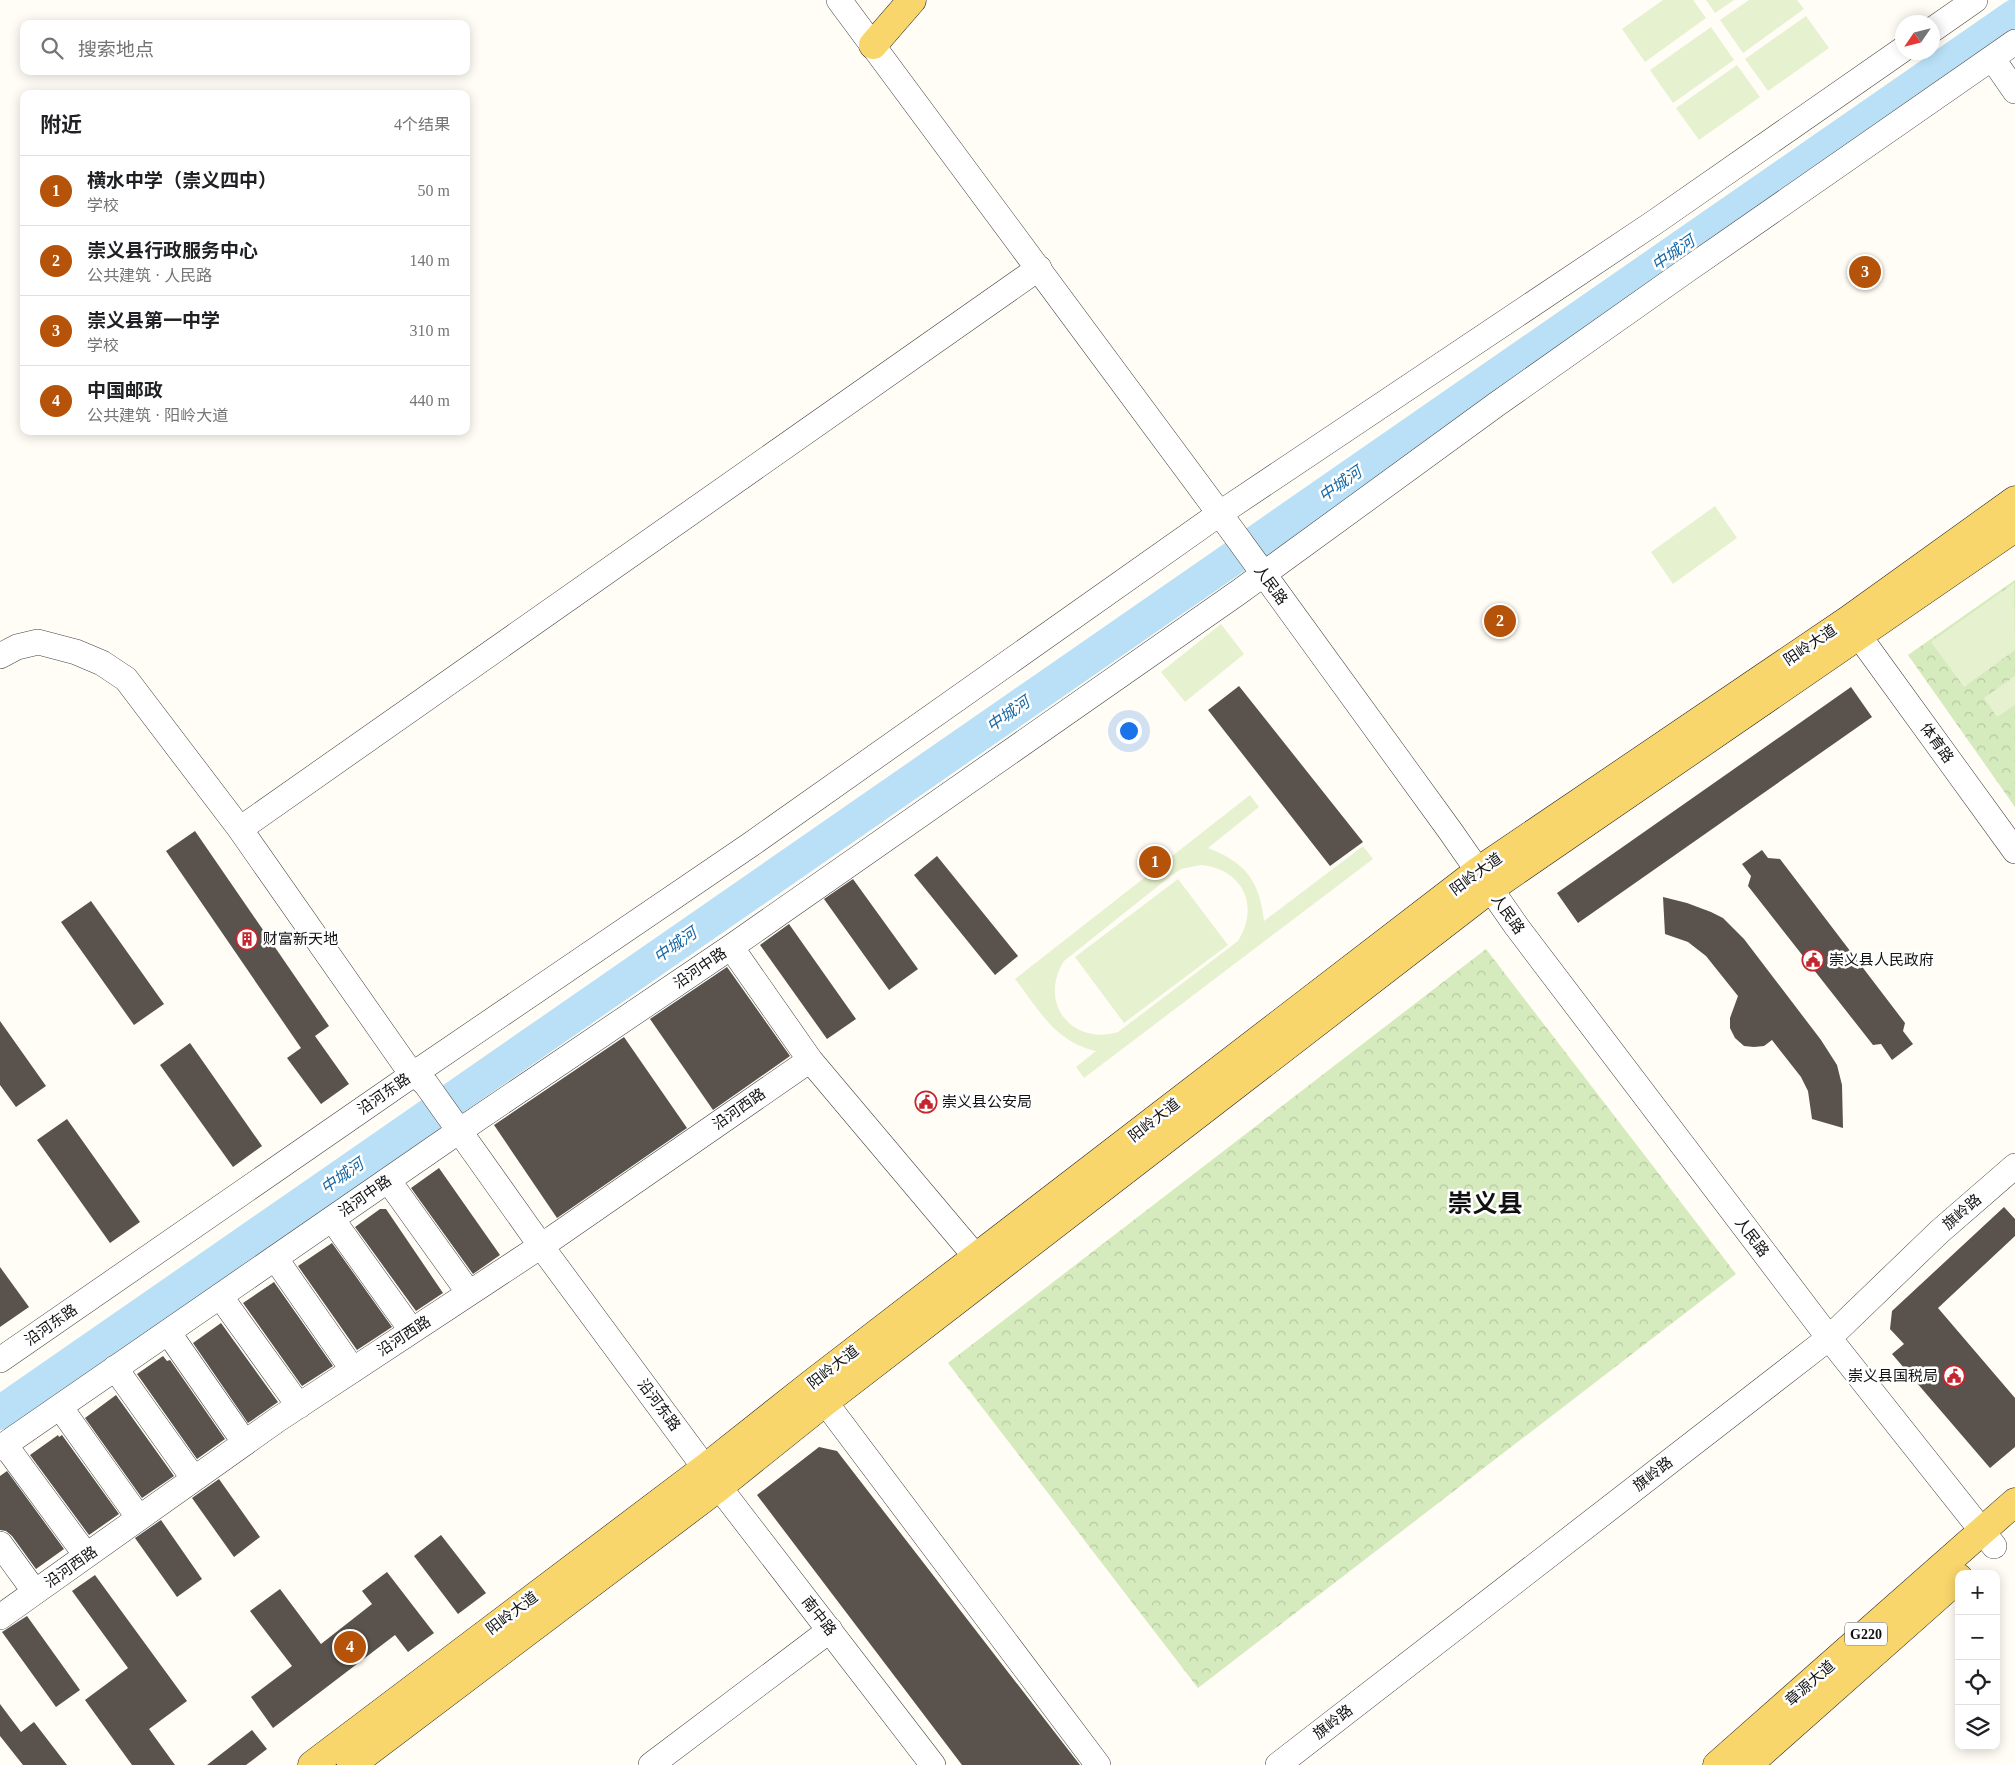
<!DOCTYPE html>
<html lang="zh">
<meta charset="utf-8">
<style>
:root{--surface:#fff;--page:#f2f2f2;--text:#202124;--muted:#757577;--line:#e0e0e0;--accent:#b45309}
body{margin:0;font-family:"Times New Roman","Noto Sans SC",serif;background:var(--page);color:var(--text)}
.controls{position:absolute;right:15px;bottom:15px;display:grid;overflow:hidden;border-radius:10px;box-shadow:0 2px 12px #0003}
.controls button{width:45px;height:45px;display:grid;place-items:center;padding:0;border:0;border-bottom:1px solid var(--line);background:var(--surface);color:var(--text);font:25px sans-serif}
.compass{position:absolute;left:1895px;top:15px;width:45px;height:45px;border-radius:50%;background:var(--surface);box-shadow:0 2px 12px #0003;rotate:235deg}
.you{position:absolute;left:1128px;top:730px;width:18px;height:18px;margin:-12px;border:4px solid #fff;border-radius:50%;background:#1a73e8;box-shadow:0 0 0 8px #1a73e833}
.badge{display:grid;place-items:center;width:32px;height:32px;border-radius:50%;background:var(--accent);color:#fff;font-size:16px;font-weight:700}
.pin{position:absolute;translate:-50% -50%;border:2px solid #fff;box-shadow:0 1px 5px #0006}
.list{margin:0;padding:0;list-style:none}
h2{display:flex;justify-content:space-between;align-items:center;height:65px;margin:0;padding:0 20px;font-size:21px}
h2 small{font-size:16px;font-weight:400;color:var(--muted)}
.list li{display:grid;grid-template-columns:32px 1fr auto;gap:15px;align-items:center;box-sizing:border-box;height:70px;padding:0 20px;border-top:1px solid var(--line)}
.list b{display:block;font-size:19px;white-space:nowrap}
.list p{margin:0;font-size:16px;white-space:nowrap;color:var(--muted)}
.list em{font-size:16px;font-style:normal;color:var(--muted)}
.icon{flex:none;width:28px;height:28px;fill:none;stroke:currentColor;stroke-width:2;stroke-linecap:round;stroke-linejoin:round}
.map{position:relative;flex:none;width:2015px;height:1765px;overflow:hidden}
.search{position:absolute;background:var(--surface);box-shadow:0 2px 12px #0003;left:20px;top:20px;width:450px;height:55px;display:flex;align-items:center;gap:12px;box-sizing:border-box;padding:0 18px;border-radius:10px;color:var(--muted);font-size:19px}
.panel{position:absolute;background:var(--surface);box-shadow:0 2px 12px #0003;left:20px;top:90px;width:450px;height:345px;border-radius:10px}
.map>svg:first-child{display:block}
.park{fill:url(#park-crowns)}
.pitch{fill:#e6f2cf;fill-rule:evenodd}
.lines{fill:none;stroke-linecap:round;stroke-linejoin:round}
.river{stroke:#b9e0f7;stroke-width:34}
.building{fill:#5a524d}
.minor-casing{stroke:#444;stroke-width:26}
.major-casing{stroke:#222;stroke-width:29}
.minor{stroke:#fff;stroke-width:25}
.major{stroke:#f9d66b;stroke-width:28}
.labels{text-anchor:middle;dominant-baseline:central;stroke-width:5;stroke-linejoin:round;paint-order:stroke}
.shield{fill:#fff;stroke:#585858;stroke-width:1}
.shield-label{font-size:14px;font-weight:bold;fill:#111}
.street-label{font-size:15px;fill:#111;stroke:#fff}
.poi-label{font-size:15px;fill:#111;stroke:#fff;text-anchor:start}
.water-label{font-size:16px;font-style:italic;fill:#1768a6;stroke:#fff}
.town-label{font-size:25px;font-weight:bold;fill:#111;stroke:#fff}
</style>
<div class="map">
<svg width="2015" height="1765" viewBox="0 0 2015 1765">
<defs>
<pattern id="park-crowns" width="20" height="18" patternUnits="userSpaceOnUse" patternTransform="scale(1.25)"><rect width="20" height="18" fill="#d5ebbd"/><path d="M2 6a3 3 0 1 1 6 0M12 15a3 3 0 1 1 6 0" fill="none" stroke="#b6c8a1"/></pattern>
</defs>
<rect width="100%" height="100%" fill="#fffdf5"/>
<path class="park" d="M2015 580V807L1908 655Z
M1486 949 1736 1274 1198 1688 948 1363Z"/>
<path class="pitch" d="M1663 0H1693L1706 18 1645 62 1622 29Z
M1706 0H1734L1715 13Z
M1749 0H1797L1804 9 1743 53 1720 20Z
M1806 16 1829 48 1768 91 1745 59Z
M1711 27 1734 60 1673 103 1650 70Z
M1737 65 1760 97 1699 140 1676 108Z
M1715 506 1737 538 1673 584 1651 552Z
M2014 583 2015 650 1964 687 1931 642Z
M1221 624 1244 654 1185 702 1161 672Z
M2015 676V705L1997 717 1984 698Z
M1250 795 1259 807 1208 848C1245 862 1260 881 1264 921L1363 846 1373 859 1084 1078 1076 1067 1096 1051C1055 1042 1039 1010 1015 979ZM1201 865C1243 869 1260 906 1238 941L1118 1032C1071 1046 1038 1002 1064 961L1172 875 1181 869Z
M1178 879 1228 945 1124 1023 1075 957Z"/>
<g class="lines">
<path class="river" d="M0 1413 2015 16"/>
</g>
<path class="building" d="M1239 686 1363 842 1330 866 1208 710Z
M1851 687 1872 717 1578 923 1557 893Z
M195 831 329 1026 315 1036 349 1084 321 1104 287 1058 301 1048 166 851Z
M1762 850 1768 858 1780 859 1905 1023 1903 1031 1913 1044 1892 1060 1881 1044 1873 1045 1748 886 1751 876 1742 864Z
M937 856 1018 956 995 975 914 875Z
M853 879 918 969 889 990 824 899Z
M1663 897 1687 903 1711 912 1723 918 1744 939 1821 1040 1837 1065 1842 1085 1843 1128 1812 1119 1808 1091 1801 1077 1772 1040 1764 1046 1754 1047 1744 1046 1735 1038 1730 1028V1018L1738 996 1706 956 1688 942 1665 934Z
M91 901 164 1004 134 1025 61 922Z
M789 924 856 1019 827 1039 760 945Z
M727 967 790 1056 713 1110 650 1019Z
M0 1021 46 1086 16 1107 0 1085Z
M624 1037 687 1128 557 1218 494 1125Z
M190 1043 262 1146 233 1167 160 1065Z
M67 1119 140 1222 110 1243 37 1140Z
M439 1168 500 1255 473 1274 411 1188Z
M2004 1207 2015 1219V1236L1938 1308 2015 1398V1447L1990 1468 1892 1354 1904 1344 1890 1329 1892 1311Z
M380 1209H386L443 1293 416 1311 355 1227Z
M332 1243 392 1327 357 1350 298 1266Z
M0 1267 29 1307 0 1327Z
M274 1282 333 1366 302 1386 243 1303Z
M221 1323 278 1402 248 1423 193 1343Z
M163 1356 167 1361 170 1360 225 1439 197 1459 137 1374Z
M116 1395 174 1476 142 1498 85 1418Z
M58 1435 59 1437 62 1435 119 1514 89 1535 30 1455Z
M819 1447 837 1451 1080 1765H962L757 1495Z
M7 1471 64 1549 36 1569 12 1536 6 1531 0 1530V1476Z
M219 1479 260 1537 234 1557 192 1498Z
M161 1520 202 1579 177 1597 135 1538Z
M441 1535 486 1593 458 1614 414 1556Z
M387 1572 434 1633 408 1652 395 1635 273 1728 251 1697 292 1666 250 1611 280 1589 321 1644 372 1604 362 1591Z
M95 1575 187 1701 149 1729 175 1765H132L85 1700 128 1668 72 1591Z
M27 1616 80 1690 56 1707 2 1632Z
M0 1704 21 1732 34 1722 67 1765H23L0 1736Z
M252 1730 267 1749 246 1765H207Z"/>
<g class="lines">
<g class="minor-casing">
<path id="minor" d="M839 0 1231 529 1451 832 1517 927 1829 1338 1994 1546
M1932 30 1975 0
M1992 58 2015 91
M1859 636 2015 851
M0 656 17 647 38 642 76 652 102 663 126 679 240 829 406 1066 426 1084 541 1246 719 1487 933 1765
M240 829 1039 268
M731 947 810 1060 976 1257
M388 1180 469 1293
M332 1219 412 1331
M275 1258 353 1370
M220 1296 299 1406
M168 1332 245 1443
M0 1360 415 1073 750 845 1219 514 1655 222 1902 50
M115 1368 194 1479
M825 1402 1098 1765
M60 1407 139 1518
M5 1445 86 1555
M0 1448 446 1140 731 947 1239 592 1497 404 1687 270 2015 42
M0 1544 35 1592
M0 1617 277 1420 553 1238 810 1060
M651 1765 830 1630
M1278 1765 1829 1338 1939 1232 2015 1166"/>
</g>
<g class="major-casing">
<path id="major" d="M873 45 912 0
M312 1765 705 1468 811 1384 1478 871 1848 620 2015 500
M351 1765 719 1487 825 1402 1490 889 2015 528
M1717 1765 2015 1502
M1748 1765 1959 1578"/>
</g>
<use href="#minor" class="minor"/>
<use href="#major" class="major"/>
</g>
<defs>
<g id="building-ring" transform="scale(1.125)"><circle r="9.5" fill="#fff" stroke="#c4262e" stroke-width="1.5"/><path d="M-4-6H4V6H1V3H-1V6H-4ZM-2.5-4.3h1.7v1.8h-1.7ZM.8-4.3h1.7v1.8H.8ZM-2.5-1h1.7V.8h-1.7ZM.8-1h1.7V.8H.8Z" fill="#c4262e"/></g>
<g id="civic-ring" transform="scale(1.125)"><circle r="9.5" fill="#fff" stroke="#c4262e" stroke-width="1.5"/><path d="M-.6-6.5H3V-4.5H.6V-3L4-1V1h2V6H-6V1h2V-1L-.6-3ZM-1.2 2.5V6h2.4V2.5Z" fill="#c4262e"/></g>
</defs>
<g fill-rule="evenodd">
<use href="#building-ring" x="247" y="939"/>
<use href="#civic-ring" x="1813" y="960"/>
<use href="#civic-ring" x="926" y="1102"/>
<use href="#civic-ring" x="1954" y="1376"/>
</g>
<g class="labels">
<rect class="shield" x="1845" y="1622.5" width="42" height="23" rx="4"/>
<g class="shield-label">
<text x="1866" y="1634">G220</text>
</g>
<g class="street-label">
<text transform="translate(1271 585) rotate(54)">人民路</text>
<text transform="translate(1810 645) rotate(-34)">阳岭大道</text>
<text transform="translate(1937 743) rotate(54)">体育路</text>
<text transform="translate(1476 874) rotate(-36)">阳岭大道</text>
<text transform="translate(1508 914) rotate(55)">人民路</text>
<text transform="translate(700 968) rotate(-34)">沿河中路</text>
<text transform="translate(384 1094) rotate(-35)">沿河东路</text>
<text transform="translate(739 1109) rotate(-35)">沿河西路</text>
<text transform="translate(1154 1120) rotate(-38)">阳岭大道</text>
<text transform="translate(365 1196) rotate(-35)">沿河中路</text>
<text transform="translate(1962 1212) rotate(-41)">旗岭路</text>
<text transform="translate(1752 1237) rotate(53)">人民路</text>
<text transform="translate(51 1325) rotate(-35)">沿河东路</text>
<text transform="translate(404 1336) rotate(-33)">沿河西路</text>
<text transform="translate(833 1367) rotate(-38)">阳岭大道</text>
<text transform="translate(659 1405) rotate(53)">沿河东路</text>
<text transform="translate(1653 1474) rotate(-38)">旗岭路</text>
<text transform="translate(71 1567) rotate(-35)">沿河西路</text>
<text transform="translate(512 1613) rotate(-37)">阳岭大道</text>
<text transform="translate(819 1616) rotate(52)">南中路</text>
<text transform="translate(1810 1683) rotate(-41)">章源大道</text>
<text transform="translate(1333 1722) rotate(-38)">旗岭路</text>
</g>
<g class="poi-label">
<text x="263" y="939">财富新天地</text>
<text x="1829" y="960">崇义县人民政府</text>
<text x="942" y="1102">崇义县公安局</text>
<text x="1938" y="1376" text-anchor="end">崇义县国税局</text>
</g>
<g class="water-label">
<text transform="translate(1673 253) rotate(-35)">中城河</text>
<text transform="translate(1340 484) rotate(-35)">中城河</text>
<text transform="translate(1008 714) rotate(-35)">中城河</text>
<text transform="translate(675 945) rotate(-35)">中城河</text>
<text transform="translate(342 1176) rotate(-35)">中城河</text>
</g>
<g class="town-label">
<text x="1485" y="1203">崇义县</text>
</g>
</g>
</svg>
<div class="controls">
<button>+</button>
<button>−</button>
<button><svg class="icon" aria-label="locate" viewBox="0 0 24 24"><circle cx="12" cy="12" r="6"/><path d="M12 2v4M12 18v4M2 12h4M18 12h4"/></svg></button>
<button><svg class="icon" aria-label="layers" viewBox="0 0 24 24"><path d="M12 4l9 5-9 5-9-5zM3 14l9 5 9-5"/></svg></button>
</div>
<svg class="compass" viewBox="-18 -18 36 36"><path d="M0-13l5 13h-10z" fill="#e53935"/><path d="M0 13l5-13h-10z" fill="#757577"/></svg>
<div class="you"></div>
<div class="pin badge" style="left:1155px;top:862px">1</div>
<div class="pin badge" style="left:1500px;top:621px">2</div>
<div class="pin badge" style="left:1865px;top:272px">3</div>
<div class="pin badge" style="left:350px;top:1647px">4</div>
<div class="search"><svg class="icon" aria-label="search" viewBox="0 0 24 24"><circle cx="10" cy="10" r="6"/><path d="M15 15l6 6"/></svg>搜索地点</div>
<section class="panel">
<h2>附近<small>4个结果</small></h2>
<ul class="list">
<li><span class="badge">1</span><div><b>横水中学（崇义四中）</b><p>学校</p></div><em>50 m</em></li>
<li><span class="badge">2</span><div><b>崇义县行政服务中心</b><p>公共建筑 · 人民路</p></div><em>140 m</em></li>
<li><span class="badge">3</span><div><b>崇义县第一中学</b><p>学校</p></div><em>310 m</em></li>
<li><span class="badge">4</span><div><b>中国邮政</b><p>公共建筑 · 阳岭大道</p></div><em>440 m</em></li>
</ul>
</section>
</div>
